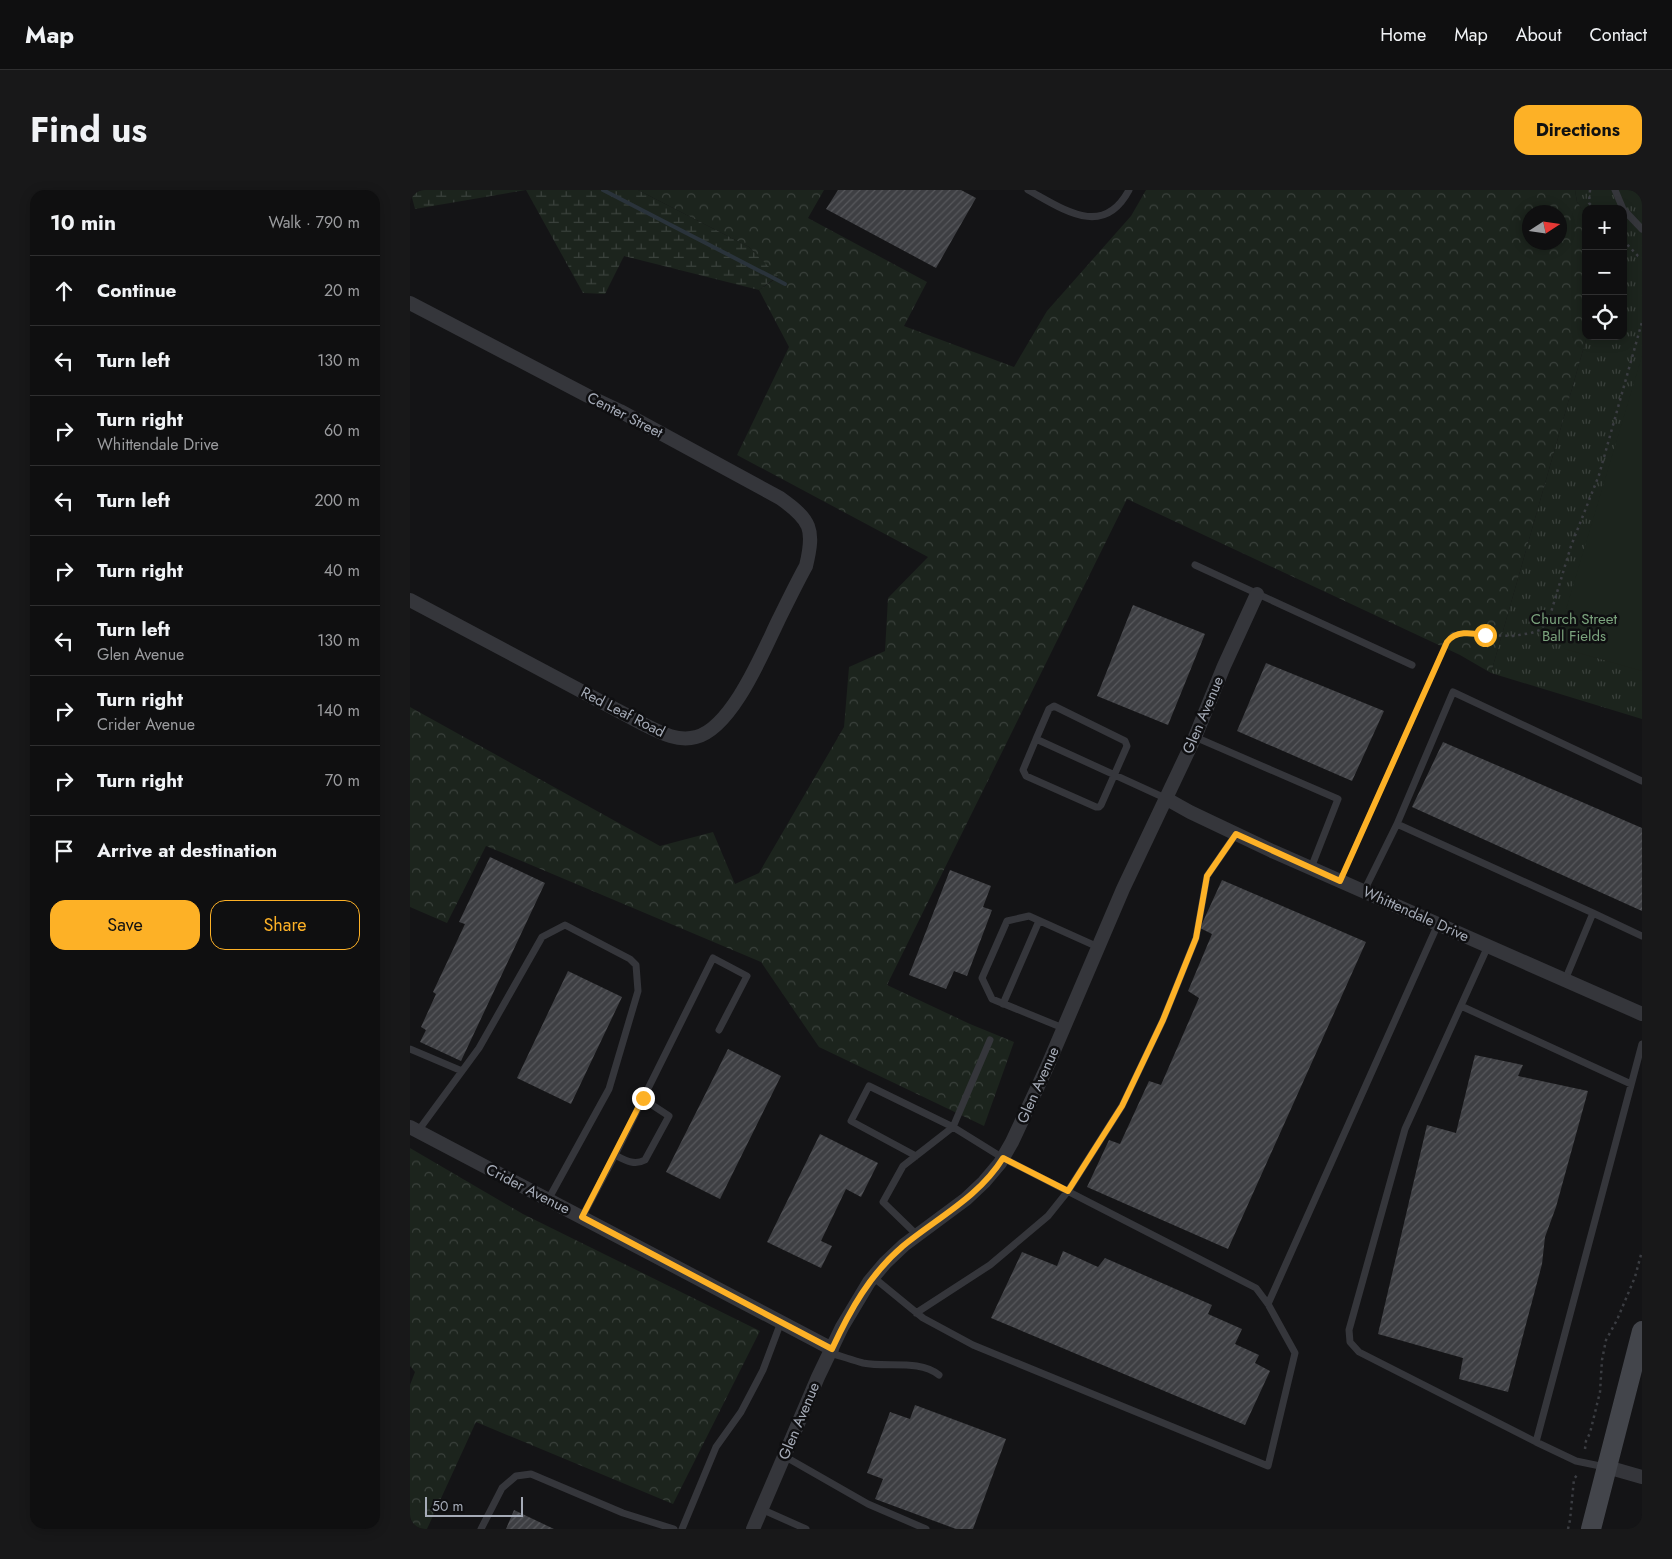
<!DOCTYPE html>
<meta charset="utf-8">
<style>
:root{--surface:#0f0f10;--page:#181819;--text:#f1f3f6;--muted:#9b9c9f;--line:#2f2f30;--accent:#fdb126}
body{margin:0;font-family:Jost,sans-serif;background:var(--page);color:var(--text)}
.controls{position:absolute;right:15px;top:15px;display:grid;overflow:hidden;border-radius:10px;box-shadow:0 2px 12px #0003}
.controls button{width:45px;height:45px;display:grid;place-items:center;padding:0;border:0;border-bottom:1px solid var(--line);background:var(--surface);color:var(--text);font:25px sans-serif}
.compass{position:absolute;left:1112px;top:15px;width:45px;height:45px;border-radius:50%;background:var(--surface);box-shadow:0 2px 12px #0003;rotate:78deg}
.scale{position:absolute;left:15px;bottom:12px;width:98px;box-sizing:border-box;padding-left:5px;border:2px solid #a5abb7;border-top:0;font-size:14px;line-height:18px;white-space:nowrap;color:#a5abb7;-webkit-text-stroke:4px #0f0f11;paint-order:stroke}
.stop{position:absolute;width:15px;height:15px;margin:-11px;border:4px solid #fdb126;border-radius:50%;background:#fff}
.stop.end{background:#fdb126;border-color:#fff;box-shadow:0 1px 5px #0008}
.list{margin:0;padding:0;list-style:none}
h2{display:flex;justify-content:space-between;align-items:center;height:65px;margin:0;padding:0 20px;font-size:21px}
h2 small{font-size:16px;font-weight:400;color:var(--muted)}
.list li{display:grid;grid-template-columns:32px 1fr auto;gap:15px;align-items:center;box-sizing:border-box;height:70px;padding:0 20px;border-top:1px solid var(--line)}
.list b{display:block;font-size:19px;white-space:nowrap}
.list p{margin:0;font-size:16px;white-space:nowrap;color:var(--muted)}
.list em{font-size:16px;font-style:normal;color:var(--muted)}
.actions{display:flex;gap:10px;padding:15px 20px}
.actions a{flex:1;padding:11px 0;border:1px solid var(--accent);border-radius:15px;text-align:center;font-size:18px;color:var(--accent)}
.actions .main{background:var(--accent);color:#111}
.icon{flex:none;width:28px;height:28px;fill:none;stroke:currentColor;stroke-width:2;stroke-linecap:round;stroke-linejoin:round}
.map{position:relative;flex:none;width:1232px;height:1339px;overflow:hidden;border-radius:15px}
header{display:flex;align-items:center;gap:30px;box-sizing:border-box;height:70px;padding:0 25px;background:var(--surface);border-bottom:1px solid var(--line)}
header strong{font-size:24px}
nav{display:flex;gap:28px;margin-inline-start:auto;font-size:18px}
.intro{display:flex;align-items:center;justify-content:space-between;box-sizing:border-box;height:120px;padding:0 30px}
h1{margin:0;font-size:35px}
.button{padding:12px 22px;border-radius:15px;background:var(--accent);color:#111;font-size:18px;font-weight:700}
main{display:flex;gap:30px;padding:0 30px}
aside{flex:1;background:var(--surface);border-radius:15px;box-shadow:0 2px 12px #0003}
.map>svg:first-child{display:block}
.grass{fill:url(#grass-tufts)}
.forest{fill:url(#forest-crowns);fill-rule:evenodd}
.wetland{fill:url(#wetland-marsh)}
.pitch{fill:#1c241d}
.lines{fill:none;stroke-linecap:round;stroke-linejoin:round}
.stream{stroke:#2a333b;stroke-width:4}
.building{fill:url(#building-hatch)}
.path{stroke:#3b3d42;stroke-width:2.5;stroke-dasharray:2.5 4;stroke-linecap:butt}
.lane{stroke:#35363b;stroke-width:7}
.street{stroke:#35363b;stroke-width:14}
.secondary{stroke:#43454b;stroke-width:20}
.route{stroke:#fdb126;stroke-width:6}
.labels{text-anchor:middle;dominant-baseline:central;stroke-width:5;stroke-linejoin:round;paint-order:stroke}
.street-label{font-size:15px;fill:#a5abb7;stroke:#0f0f11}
.park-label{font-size:15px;fill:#7ba37d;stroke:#0f0f11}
</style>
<header>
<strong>Map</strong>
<nav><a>Home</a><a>Map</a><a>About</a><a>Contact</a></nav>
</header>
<div class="intro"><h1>Find us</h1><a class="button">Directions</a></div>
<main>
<aside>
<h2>10 min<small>Walk · 790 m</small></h2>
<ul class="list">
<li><svg class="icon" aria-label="ahead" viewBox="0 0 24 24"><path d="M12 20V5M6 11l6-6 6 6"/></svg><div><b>Continue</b></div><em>20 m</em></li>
<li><svg class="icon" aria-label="left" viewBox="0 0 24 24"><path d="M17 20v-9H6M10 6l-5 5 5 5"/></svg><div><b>Turn left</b></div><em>130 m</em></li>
<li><svg class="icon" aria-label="right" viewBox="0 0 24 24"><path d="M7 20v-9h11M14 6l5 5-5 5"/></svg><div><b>Turn right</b><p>Whittendale Drive</p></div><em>60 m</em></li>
<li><svg class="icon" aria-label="left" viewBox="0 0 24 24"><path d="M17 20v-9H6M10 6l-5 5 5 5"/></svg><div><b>Turn left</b></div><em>200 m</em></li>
<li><svg class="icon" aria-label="right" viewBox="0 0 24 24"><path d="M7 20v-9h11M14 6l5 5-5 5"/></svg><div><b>Turn right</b></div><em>40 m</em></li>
<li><svg class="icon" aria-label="left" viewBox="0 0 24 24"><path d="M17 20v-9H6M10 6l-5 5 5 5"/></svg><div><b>Turn left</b><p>Glen Avenue</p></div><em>130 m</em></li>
<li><svg class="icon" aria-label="right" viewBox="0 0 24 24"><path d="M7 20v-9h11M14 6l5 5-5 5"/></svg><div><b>Turn right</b><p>Crider Avenue</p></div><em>140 m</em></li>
<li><svg class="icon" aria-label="right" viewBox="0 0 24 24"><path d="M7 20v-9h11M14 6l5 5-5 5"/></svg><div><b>Turn right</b></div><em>70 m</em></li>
<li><svg class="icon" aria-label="arrive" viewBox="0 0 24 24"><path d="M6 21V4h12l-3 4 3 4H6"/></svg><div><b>Arrive at destination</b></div></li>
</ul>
<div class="actions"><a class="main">Save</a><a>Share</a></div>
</aside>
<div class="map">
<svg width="1232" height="1339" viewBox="0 0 1232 1339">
<defs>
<pattern id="grass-tufts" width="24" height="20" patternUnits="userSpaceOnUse" patternTransform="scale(1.25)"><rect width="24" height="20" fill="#1c241d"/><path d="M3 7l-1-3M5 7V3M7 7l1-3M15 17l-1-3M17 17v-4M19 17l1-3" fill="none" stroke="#3a413c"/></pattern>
<pattern id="forest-crowns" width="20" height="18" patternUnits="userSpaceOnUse" patternTransform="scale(1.25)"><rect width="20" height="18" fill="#1c241d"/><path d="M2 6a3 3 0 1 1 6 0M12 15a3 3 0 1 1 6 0" fill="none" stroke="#3a413c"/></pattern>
<pattern id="wetland-marsh" width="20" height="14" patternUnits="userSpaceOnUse" patternTransform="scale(1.25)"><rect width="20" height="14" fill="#1c241d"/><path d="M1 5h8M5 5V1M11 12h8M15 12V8" fill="none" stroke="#3a413c"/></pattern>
<pattern id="building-hatch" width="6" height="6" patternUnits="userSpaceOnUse" patternTransform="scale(1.25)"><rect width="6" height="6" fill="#3e3f43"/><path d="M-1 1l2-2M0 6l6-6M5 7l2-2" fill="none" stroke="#57585c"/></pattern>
</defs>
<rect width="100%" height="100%" fill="#141416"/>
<path class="grass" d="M1165 0H1232V529L1081 483 1177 146H1213V19H1176V25L1167 12Z"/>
<path class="forest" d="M228 0H414L398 28 517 92 494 136 604 177 637 121 721 26 736 0H1165L1167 12 1176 25V146H1177L1081 483 1050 465 717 309 477 795 560 834 604 852 574 936 409 857 351 772 76 656 37 733 0 717V517L250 656 303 642 325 694 349 683 434 537 439 477 475 461 478 408 518 367 327 265 379 157 349 100 368 87 339 57ZM1120 22H1150V52H1120Z
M0 958 113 1024 350 1141 263 1314 66 1232 17 1339H0V1195L5 1182 0 1176Z"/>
<path class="wetland" d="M0 0H228L339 57 368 86 349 100 214 66 195 104 173 103 116 0 5 19Z"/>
<path class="pitch" d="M1232 166V481L1155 459 1148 446Z"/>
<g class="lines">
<path class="stream" d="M193 0 375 94"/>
</g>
<path class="building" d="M428 0H551L566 8 526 78 416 19Z
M723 415 795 444 758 535 687 506Z
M856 473 974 521 942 591 827 541Z
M1033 552 1232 638V721L1002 617Z
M80 667 135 693 51 871 10 852 16 840 11 837 26 804 23 802 55 734 49 732Z
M540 680 581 696 573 717 582 720 557 786 544 781 536 799 499 785Z
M812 690 956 752 818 1059 677 997 699 950 710 954 739 891 751 895 789 808 778 801 802 744 790 738Z
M158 781 212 807 161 914 107 888Z
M318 859 371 886 310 1009 256 982Z
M1065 865 1113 875 1108 886 1178 901 1146 1017 1135 1047 1132 1074 1098 1202 1049 1189 1053 1168 968 1144 1017 935 1046 943Z
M410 944 468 973 451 1007 436 999 411 1051 422 1056 411 1078 357 1052Z
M653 1061 688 1077 695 1068 802 1115 798 1124 832 1139 825 1154 849 1165 845 1173 860 1181 835 1235 581 1128 612 1062 647 1076Z
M505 1215 596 1249 563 1339H546L465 1309 473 1289 457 1283 480 1222 500 1229Z
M104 1320 144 1339H96Z"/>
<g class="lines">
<path class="path" d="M1180 0 1179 13 1184 19
M1213 50 1228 66 1232 67
M934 680 1037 452 1041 446 1048 444 1103 446 1121 443 1130 440 1139 429 1161 356 1189 285 1232 132
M1175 1259 1176 1251 1180 1243 1190 1202 1192 1170 1196 1150 1207 1130 1225 1087 1232 1061
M1158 1339 1160 1330 1164 1289 1167 1285"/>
<path class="lane" d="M618 0C653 19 693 49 719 0
M1205 0 1213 19
M1213 19 1232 39
M785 375 1002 475
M785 547 928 609 901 678
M626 549 613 580 616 586 686 617H689L691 615 717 556 715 551 644 516 639 519 626 549 755 608
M987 634 1043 502 1232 591
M954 701 987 634 1183 723 1155 790
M1183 723 1232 746
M1078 756 995 939 939 1140 940 1152 949 1162 1126 1252 1232 854
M593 814 629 731
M1051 816 1221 894
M653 838 582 809 572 788 597 731 619 726 688 757
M0 859 52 881
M8 941 69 858 132 747 155 735 220 769 226 775 228 801 199 899 138 1010
M205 965C215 970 224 976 235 970L259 926 233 909
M506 966 441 931 459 896 543 937 580 850
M172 1027 205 965 303 768 337 786 309 840
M463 1087 513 1128 563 1155 858 1276 885 1163 858 1114 846 1098 593 968 543 937 493 976 473 1012 507 1045
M858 1114 1028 734
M506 1123 580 1075 638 1026 658 1001 712 916 753 830 786 748 797 686 826 644
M420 1163C431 1166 442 1170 453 1173 477 1178 509 1169 529 1185
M1126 1252 1166 1271 1195 1277
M374 1266 458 1314 516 1339
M351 1319 396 1339
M71 1339 92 1298 106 1286 121 1284 213 1323 264 1339
M272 1339 306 1257 331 1222 353 1180 371 1132"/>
<path class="street" d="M0 113 178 206 210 221 370 308C401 330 405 339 396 376 386 394 377 413 368 431 353 462 322 538 286 547 268 552 251 543 235 535L0 410
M755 608 780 622 862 661 1232 824
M0 937 422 1159
M1197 1277 1232 1287
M343 1339 408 1187 432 1137 459 1092 475 1073 494 1055 556 1009 574 992 590 973 602 952 637 877 713 699 785 547 814 476 847 404"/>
<path class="secondary" d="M1181 1339 1232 1141"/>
</g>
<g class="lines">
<path class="route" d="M233 908 172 1027 422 1159C440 1120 460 1084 493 1056 527 1028 569 1007 593 968L658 1001 712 916 753 830 786 748 797 686 826 644 930 691 1037 452C1046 440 1062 443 1075 445"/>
</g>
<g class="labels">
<g class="street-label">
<text transform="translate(215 225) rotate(27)">Center Street</text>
<text transform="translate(213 522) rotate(27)">Red Leaf Road</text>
<text transform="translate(793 525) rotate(-67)">Glen Avenue</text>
<text transform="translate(1006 724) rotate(24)">Whittendale Drive</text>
<text transform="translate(628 895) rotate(-66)">Glen Avenue</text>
<text transform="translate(118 999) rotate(27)">Crider Avenue</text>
<text transform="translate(389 1231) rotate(-67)">Glen Avenue</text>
</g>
<g class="park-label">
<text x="1164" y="429">Church Street<tspan x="1164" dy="17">Ball Fields</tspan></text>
</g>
</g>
</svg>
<div class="controls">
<button>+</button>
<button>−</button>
<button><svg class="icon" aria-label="locate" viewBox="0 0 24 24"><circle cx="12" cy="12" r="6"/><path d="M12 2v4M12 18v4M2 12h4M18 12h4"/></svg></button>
</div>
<svg class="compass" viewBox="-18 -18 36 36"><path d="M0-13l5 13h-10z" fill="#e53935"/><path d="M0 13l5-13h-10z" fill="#9b9c9f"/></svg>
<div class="scale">50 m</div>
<div class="stop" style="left:1075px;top:445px"></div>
<div class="stop end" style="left:233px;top:908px"></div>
</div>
</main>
